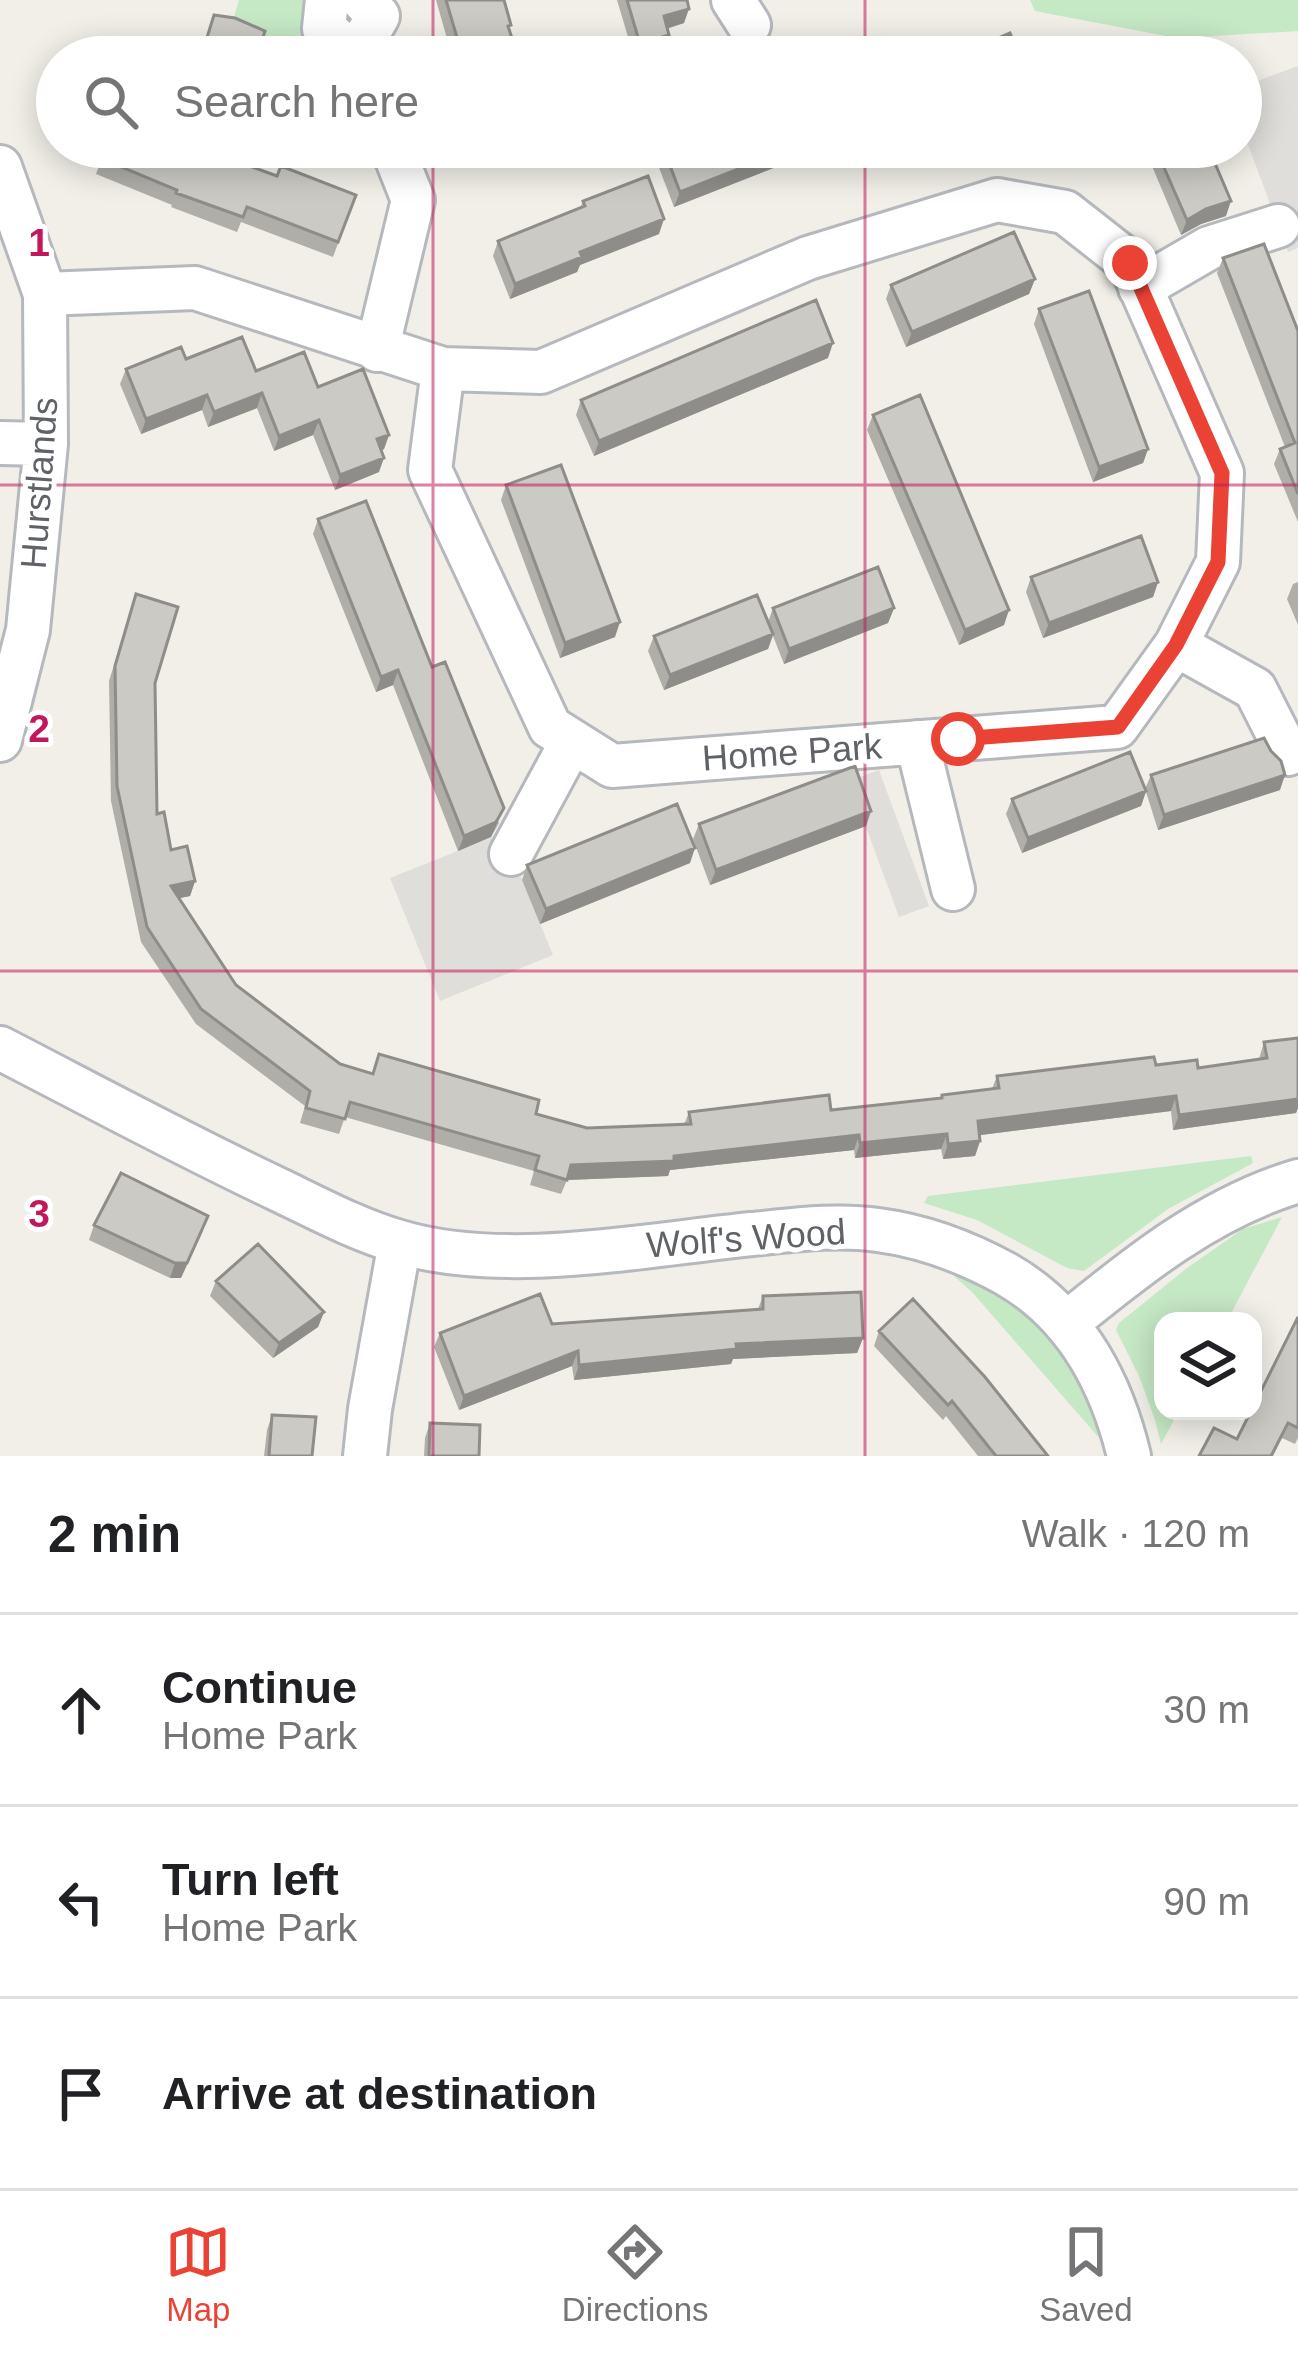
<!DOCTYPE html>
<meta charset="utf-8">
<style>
:root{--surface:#fff;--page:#f6f6f6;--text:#202124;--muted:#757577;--line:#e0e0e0;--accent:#ea4335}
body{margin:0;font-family:Helvetica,sans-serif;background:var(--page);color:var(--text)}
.controls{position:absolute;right:36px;bottom:36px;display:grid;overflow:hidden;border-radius:24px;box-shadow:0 6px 30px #0003}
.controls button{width:108px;height:108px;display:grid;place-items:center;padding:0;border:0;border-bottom:3px solid var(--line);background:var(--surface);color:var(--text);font:60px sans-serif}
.stop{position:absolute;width:36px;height:36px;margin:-27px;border:9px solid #ea4335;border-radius:50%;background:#fff}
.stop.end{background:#ea4335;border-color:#fff;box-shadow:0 3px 12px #0008}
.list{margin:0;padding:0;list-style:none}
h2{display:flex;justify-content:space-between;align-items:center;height:156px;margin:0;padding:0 48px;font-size:51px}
h2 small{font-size:39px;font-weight:400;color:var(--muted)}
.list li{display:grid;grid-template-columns:78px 1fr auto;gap:36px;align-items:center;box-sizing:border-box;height:192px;padding:0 48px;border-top:3px solid var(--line)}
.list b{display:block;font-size:45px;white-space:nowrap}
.list p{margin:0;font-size:39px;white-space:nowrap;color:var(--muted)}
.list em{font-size:39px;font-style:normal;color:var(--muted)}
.icon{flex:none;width:66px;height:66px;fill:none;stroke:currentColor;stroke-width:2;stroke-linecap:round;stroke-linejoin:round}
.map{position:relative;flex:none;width:1298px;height:1456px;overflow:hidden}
.search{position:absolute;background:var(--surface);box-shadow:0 6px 30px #0003;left:36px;right:36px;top:36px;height:132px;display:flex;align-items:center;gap:30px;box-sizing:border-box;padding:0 42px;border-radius:66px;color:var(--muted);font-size:45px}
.sheet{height:732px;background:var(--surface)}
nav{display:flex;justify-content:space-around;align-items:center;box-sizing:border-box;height:168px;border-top:3px solid var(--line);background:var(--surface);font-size:33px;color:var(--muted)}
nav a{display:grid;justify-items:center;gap:6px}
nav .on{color:var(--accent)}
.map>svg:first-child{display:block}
.industrial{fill:#e0deda}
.green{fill:#c5e8c5}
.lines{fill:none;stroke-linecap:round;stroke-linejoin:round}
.minor-casing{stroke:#b5b8bc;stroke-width:48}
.minor{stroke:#fff;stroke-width:42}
.wall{fill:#afaea9}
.shaded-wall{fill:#8f8d8a}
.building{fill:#cccac5;stroke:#8f8d8a;stroke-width:3}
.route{stroke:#ea4335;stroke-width:15}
.grid{fill:none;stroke:#c2185b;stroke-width:3;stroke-opacity:0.55}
.labels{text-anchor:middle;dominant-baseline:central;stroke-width:10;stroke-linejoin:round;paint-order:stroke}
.street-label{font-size:36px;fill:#5f6368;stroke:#fff}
.grid-label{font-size:39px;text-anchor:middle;font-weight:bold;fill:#c2185b;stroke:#fff;stroke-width:10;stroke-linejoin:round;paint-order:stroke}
</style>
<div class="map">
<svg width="1298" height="1456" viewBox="0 0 1298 1456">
<rect width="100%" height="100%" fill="#f1efe8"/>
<path class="industrial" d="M1298 66V248L1288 252 1241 126V87Z
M879 770 929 906 899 917 849 781Z
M503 833 553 955 440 1001 390 878Z"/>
<path class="green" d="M239 0H327L355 56 275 44 230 31Z
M1030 0H1298V31L1197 37 1192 41 1035 11Z
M1251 1156 1253 1163 1168 1209 1084 1271 1067 1268 977 1220 924 1203 928 1196Z
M1282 1217 1227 1321H1163V1411H1179L1161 1444 1155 1420 1139 1376 1116 1330 1119 1323 1187 1268 1243 1229Z
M945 1268 977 1277 1019 1304 1047 1329 1089 1391 1104 1438 1101 1440 972 1292Z"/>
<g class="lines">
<g class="minor-casing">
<path id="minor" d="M327 0 324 28 356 57
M733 0 749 25
M355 56 378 16 363 0
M0 167 45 294 46 444 28 630 0 740
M1140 288 1209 248 1278 226
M45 294 195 288 443 369 541 372 808 258 997 200 1065 212 1130 263 1222 473 1218 562 1176 645 1117 727 612 766 550 727 430 470 443 369
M377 350 413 200 392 147
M0 443 46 444
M1176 645 1255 689 1288 754
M917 742 953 889
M511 854 572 741
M0 1048C91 1095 182 1144 275 1188 315 1207 357 1230 400 1242 505 1273 643 1245 752 1234 793 1230 836 1224 878 1230 924 1236 966 1252 1006 1274 1074 1313 1111 1381 1129 1456
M1067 1323C1138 1265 1209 1208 1298 1181
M365 1456 370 1409 400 1242"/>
</g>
<use href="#minor" class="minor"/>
</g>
<path class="wall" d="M436 0H504L509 31 518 57 452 56Z
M617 0H687L684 23 667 29 669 35 664 50 642 57H634Z
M106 147 277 176 356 195 333 257 241 222 237 232 171 207 172 205 96 174Z
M671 147H827L674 207 658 165 664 150Z
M1144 147H1208L1226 216 1201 224 1181 235Z
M583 201 659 234 580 265 577 272 510 299 493 256 498 241 580 208Z
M1223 258 1298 331V522L1274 464 1280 449 1285 447 1217 273Z
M1035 279 1029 294 906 347 886 299 891 285Z
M1039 309 1148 449 1143 463 1093 482 1034 324Z
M828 358 594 456 576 415 581 400Z
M186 359 256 371 318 387 389 435 384 449 381 451 379 472 335 490 313 435 274 451 257 408 208 427 202 410 141 434 120 384 126 369Z
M873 415 1004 625 959 645 867 430Z
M506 485 615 637 560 658 501 500Z
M318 519 432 667 499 823 491 837 458 851 393 685 376 692 313 534Z
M1031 577 1158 582 1153 597 1043 638 1026 592Z
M1298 582V625L1287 599 1293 584Z
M136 594 155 683 157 814 171 850 195 881 190 896 179 898 236 985 340 1064 372 1074 379 1054 536 1114 587 1128 684 1125 689 1112 831 1110 941 1098 942 1095 992 1089 997 1076 1156 1065 1198 1068 1259 1059 1264 1042 1298 1038V1108L1296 1113 1173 1130 1171 1111 980 1135V1141L975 1156 943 1159 941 1149 855 1158 854 1150 670 1170 668 1176 567 1180 561 1194 530 1185 534 1171 345 1117 339 1134 300 1123 305 1106 196 1024 141 942 111 801 109 681Z
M773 608H894L888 623 784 664 773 636 768 649 664 690 648 651 654 636 768 622Z
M1151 775 1280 790 1158 830 1146 792 1141 806 1022 853 1006 814 1012 799 1145 789Z
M871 811 866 826 710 885 693 839 699 824Z
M690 863 540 924 522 880 527 865Z
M94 1225 203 1231 181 1278H170L89 1240Z
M216 1281 324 1312 318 1327 273 1358 210 1296Z
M763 1296 863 1338 857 1353 733 1359 731 1364 574 1380 572 1366 459 1410 434 1347 440 1333 758 1309Z
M1298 1317V1438L1295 1444 1282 1438 1273 1456H1199L1237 1439Z
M879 1331 1048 1456H978L946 1416 943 1420 874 1346Z
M272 1415 312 1456H264L267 1430Z
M430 1423 479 1456H424L425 1438Z"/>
<path class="shaded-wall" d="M689 9 684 23 658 31 664 16Z
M669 35 664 50 636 57 640 44Z
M794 147H827L674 207 680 192Z
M1231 201 1226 216 1201 224 1181 235 1187 220 1206 209Z
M664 219 659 234 580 265 577 272 510 299 515 284 580 252Z
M1035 279 1029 294 906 347 912 332Z
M833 343 828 358 594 456 599 441Z
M262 393 257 408 208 427 214 412Z
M207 395 202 410 141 434 146 419Z
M319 420 313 435 274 451 279 436Z
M389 435 384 449 371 454 377 439Z
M1148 449 1143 463 1093 482 1099 467Z
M384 458 379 472 335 490 340 475Z
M1158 582 1153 597 1043 638 1049 623Z
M894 608 888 623 784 664 789 649Z
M1009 610 1004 625 959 645 965 630Z
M620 622 615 637 560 658 565 643Z
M773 634 768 649 664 690 670 675Z
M398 670 393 685 376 692 381 677Z
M1285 775 1280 790 1158 830 1164 815Z
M1146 791 1141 806 1022 853 1028 838Z
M504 808 491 837 458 851 464 836Z
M871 811 866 826 710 885 716 870Z
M695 848 690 863 540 924 546 909Z
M195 881 190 896 166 901 171 886Z
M1176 1096 1171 1111 973 1136 978 1121Z
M1298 1099V1108L1296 1113 1173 1130 1179 1115Z
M947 1134 941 1149 855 1158 860 1143Z
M859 1135 854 1150 670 1170 668 1176 566 1180 571 1165 674 1156Z
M980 1141 975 1156 943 1159 948 1144Z
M208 1216 181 1278H170L175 1263Z
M324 1312 318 1327 273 1358 279 1343Z
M863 1338 857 1353 733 1359 731 1364 574 1380 579 1365 736 1344Z
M578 1351 572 1366 459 1410 464 1396Z"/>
<path class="building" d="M446 0H504L511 25 508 26 518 57H466L461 40 458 41Z
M627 0H687L689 9 664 16 669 35 640 44Z
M214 15 235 18 265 31 259 50 282 57H201Z
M1010 33 1020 57H954Z
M106 147H198L277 176 281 166 356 195 338 242 247 207 243 217 176 193 177 190 102 159Z
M671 147H794L680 192 664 150Z
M1155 147H1208L1231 201 1206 209 1187 220Z
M648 176 664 219 580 252 582 257 515 284 498 241 585 206 583 201Z
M1014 232 1035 279 912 332 891 285Z
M1264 244 1298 331V494L1280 449 1295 443 1223 258Z
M1089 291 1148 449 1099 467 1039 309Z
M816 300 833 343 599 441 581 400Z
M242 337 256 371 304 352 318 387 363 369 389 435 377 439 384 458 340 475 319 420 279 436 262 393 214 412 207 395 146 419 126 369 181 347 186 359Z
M920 395 1009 610 965 630 873 415Z
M561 465 620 622 565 643 506 485Z
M366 501 432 667 445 662 504 808 496 822 464 836 398 670 381 677 318 519Z
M1141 536 1158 582 1049 623 1031 577Z
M878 567 894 608 789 649 773 608Z
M136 594 178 607 155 683 157 814 164 812 171 850 187 846 195 881 171 886 236 985 340 1064 373 1074 379 1054 539 1100 536 1114 587 1128 691 1124 689 1112 829 1095 831 1110 942 1098V1095L999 1088 997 1076 1154 1057 1156 1065 1197 1060 1198 1068 1267 1058 1264 1042 1298 1038V1099L1179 1115 1176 1096 978 1121 980 1141 948 1144 947 1134 860 1143 859 1135 674 1156V1161L571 1165 567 1180 535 1170 539 1156 350 1102 345 1119 306 1108 310 1091 201 1009 147 927 117 786 115 666Z
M757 595 773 634 670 675 654 636Z
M1264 738 1271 751 1281 761 1285 775 1164 815 1151 775Z
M1130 752 1146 791 1028 838 1012 799Z
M855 766 871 811 716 870 699 824Z
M677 804 695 848 546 909 527 865Z
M121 1173 208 1216 187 1263H175L94 1225Z
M258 1244 324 1312 279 1343 216 1281Z
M861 1292 863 1338 736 1344 737 1349 579 1365 578 1351 464 1396 440 1333 540 1294 552 1324 763 1309V1296Z
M913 1299 985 1377 1048 1456H996L952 1401 948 1405 879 1331Z
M1298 1317V1428L1288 1423 1271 1456H1199L1214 1428 1237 1439 1251 1411H1253V1407Z
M272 1415 316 1417 312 1456H269Z
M430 1423 480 1425 479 1456H429Z"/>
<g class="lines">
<path class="route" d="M958 739 1118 727 1176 645 1218 562 1222 473 1130 263"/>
</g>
<path class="grid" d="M433 0V57M865 0V57M433 147V1456M865 147V1456M0 485H1298M0 971H1298"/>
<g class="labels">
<g class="street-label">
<text transform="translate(39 483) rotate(-86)">Hurstlands</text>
<text transform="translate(792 752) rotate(-4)">Home Park</text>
<text transform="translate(746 1238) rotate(-4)">Wolf's Wood</text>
</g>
</g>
<g class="grid-label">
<text x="39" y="256">1</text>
<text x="39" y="742">2</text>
<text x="39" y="1227">3</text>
</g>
</svg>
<div class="controls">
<button><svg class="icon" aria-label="layers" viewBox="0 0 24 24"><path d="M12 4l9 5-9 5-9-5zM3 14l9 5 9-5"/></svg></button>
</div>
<div class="stop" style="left:958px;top:739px"></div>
<div class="stop end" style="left:1130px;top:263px"></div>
<div class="search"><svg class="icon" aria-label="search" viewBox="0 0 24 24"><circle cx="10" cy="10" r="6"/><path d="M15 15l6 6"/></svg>Search here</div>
</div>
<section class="sheet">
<h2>2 min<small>Walk · 120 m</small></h2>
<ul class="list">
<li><svg class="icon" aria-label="ahead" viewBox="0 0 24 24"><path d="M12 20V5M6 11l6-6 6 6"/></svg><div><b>Continue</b><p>Home Park</p></div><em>30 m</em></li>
<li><svg class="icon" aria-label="left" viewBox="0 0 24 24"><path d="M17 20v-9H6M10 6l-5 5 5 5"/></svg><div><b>Turn left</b><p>Home Park</p></div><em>90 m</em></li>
<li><svg class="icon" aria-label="arrive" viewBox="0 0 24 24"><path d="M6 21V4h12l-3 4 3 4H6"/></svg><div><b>Arrive at destination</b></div></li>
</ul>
</section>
<nav>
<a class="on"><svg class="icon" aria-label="map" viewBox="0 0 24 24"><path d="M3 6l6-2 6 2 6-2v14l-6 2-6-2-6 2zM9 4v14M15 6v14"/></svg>Map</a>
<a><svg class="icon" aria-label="directions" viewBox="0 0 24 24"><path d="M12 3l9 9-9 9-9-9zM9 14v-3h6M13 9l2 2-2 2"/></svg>Directions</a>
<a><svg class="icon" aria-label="saved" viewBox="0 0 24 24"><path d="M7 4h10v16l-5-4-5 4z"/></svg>Saved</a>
</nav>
